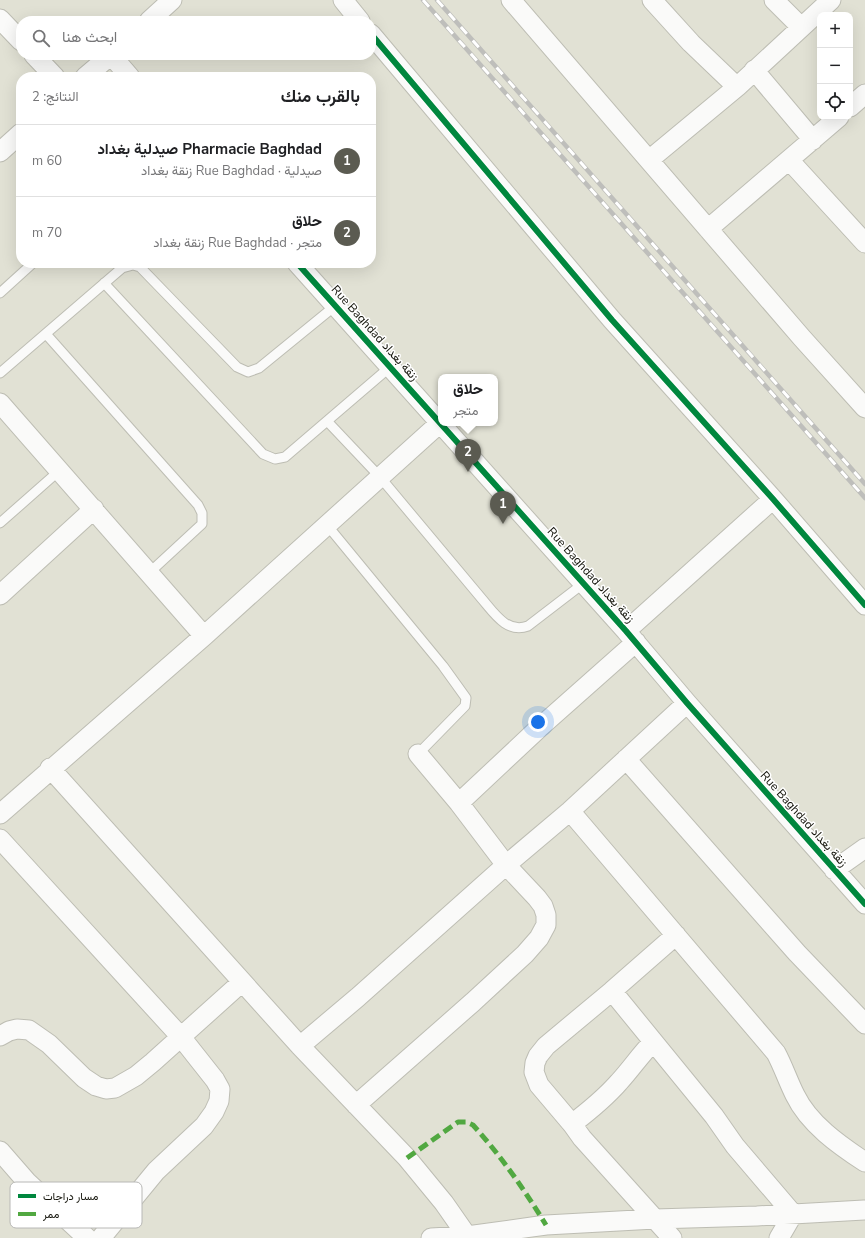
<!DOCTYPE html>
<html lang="ar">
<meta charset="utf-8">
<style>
:root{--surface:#fff;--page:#f2f2f2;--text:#202124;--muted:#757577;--line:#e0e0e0;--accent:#5b5b51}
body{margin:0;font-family:"Nunito Sans",Vazirmatn,sans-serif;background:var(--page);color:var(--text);direction:rtl}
.controls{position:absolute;right:12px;top:12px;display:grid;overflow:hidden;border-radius:8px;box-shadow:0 4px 16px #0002}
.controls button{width:36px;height:36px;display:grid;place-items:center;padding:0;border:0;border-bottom:1px solid var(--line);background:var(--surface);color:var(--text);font:20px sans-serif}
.you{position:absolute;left:538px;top:722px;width:14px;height:14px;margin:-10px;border:3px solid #fff;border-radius:50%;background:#1a73e8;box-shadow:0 0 0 6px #1a73e833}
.badge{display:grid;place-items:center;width:26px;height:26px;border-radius:50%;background:var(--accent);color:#fff;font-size:13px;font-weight:700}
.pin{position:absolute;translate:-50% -33px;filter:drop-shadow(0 1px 2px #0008)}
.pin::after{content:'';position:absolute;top:21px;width:14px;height:12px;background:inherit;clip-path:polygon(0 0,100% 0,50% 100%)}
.popup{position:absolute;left:438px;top:374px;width:60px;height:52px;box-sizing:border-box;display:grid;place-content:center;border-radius:8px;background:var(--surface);filter:drop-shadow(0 1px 3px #0005);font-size:13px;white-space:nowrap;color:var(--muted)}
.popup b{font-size:15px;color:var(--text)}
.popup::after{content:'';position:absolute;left:50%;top:100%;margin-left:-8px;border:8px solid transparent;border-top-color:var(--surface)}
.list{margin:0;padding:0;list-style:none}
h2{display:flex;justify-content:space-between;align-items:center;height:52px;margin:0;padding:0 16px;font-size:17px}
h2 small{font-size:13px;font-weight:400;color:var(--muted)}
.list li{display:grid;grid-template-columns:26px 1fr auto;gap:12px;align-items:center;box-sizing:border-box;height:72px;padding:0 16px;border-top:1px solid var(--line)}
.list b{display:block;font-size:15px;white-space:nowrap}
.list p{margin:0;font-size:13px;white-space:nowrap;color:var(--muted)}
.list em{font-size:13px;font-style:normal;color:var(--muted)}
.icon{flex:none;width:22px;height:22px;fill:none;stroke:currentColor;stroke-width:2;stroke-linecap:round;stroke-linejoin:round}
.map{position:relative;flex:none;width:865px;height:1238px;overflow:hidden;direction:ltr}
.search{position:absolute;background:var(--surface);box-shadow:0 4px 16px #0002;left:16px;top:16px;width:360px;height:44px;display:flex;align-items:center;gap:10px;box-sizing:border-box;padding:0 14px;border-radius:16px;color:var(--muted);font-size:15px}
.panel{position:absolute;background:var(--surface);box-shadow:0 4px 16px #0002;left:16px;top:72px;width:360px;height:196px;border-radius:16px;direction:rtl}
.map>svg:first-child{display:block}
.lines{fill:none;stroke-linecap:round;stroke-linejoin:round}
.service-casing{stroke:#bdbdb3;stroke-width:11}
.minor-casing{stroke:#bdbdb3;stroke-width:21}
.service{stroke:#fafaf9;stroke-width:9}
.minor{stroke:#fafaf9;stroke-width:19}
.rail-casing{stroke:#bebebb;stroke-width:4.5}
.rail{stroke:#fff;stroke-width:3;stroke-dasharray:9;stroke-linecap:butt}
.quiet{stroke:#51a841;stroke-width:5;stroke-dasharray:10 5;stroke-linecap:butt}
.cycleway-casing{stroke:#fff;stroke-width:8}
.cycleway{stroke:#00873e;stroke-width:6}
.labels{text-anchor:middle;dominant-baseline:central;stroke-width:3;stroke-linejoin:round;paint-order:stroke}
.street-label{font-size:12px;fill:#13130a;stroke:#fff}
.key{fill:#fff;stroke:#b8b8b6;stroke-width:1}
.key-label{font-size:11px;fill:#13130a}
</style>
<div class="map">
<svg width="865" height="1238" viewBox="0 0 865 1238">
<rect width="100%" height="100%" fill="#e1e1d4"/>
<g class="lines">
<g class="service-casing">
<path id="service" d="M104 283 263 454 275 459 285 457 390 367
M0 293 33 263
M46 334 198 505 202 513V524L149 573
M0 373 122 268 133 265 140 267 237 367 248 372 259 368 335 306
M327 421 380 477 482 599C494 613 507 634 528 626L584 583
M0 523 60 470
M327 525 443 666 466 698 465 706 418 754"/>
</g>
<g class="minor-casing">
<path id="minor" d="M343 0 360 21
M511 0 802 338 865 408
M652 0 691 43 737 87
M774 0 801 27
M0 19 21 41
M149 21 172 0
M371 34 612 320 773 499 865 605
M34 55 55 77
M111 55 130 77
M754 70 813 140
M85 77 111 55
M850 107 865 94
M0 152 21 133
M649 160 737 87 831 0
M789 160 865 243
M708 229 839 117
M297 263 626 631 687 703 865 904
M0 403 204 636
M0 595 94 509
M626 631 773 499
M626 759 797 953 865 1024
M50 768 300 1046 407 1158 444 1203 467 1236
M459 803 539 728 636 642
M570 811 776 1053C783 1066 788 1081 795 1095 809 1124 839 1145 865 1162
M0 814 204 636 440 423
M0 839 181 1037 215 1080 220 1089 219 1101 214 1112 204 1126 156 1171 101 1238
M834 870 865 848
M612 991 714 1116 735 1146 793 1214 779 1238
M0 1036 9 1031 17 1029 29 1030 49 1044 84 1078 96 1086 106 1089 115 1088 136 1076 153 1062 242 982
M300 1046 358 997 506 865 459 803 418 754
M356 1105 473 1002 525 954 539 938 546 925V915L543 906 537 898 506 865 570 811 687 703
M572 1124C589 1111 605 1098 619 1082 631 1069 641 1054 653 1042
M0 1151 27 1182 87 1238
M431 1238 467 1236 546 1225 655 1219 757 1216 864 1210
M672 1238 582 1138 572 1124 539 1085 534 1072 535 1063 538 1056 546 1046 612 991 676 935"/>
</g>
<use href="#service" class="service"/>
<use href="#minor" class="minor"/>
<g class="rail-casing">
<path id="rail" d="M423 0 865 498
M437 0 865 484"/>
</g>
<use href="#rail" class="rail"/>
<path class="quiet" d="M407 1158 458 1122H466L473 1125C501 1156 524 1189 546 1225"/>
<g class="cycleway-casing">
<path id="cycleway" d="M371 34 612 320 773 499 865 605
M297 263 626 631 687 703 865 904"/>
</g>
<use href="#cycleway" class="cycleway"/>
</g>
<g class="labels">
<g class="street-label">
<text transform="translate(375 333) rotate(48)">Rue Baghdad زنقة بغداد</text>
<text transform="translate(591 575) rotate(48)">Rue Baghdad زنقة بغداد</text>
<text transform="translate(804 819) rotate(48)">Rue Baghdad زنقة بغداد</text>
</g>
</g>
<rect x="10" y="1182" width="132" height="46" rx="6" class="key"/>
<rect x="18" y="1194" width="18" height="4" fill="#00873e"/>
<rect x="18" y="1212" width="18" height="4" fill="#51a841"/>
<g class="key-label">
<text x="43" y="1200">مسار دراجات</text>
<text x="43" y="1218">ممر</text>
</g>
</svg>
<div class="controls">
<button>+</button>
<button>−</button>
<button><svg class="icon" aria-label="locate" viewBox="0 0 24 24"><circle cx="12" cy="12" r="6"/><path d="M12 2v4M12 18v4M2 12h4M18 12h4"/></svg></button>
</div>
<div class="you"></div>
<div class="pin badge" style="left:503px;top:524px">1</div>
<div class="pin badge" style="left:468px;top:472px">2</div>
<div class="popup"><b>حلاق</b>متجر</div>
<div class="search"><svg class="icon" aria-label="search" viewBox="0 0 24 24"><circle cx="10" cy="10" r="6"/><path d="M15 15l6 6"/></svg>ابحث هنا</div>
<section class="panel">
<h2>بالقرب منك<small>النتائج: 2</small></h2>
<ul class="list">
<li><span class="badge">1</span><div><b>Pharmacie Baghdad صيدلية بغداد</b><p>صيدلية · Rue Baghdad زنقة بغداد</p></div><em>60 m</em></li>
<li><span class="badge">2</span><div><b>حلاق</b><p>متجر · Rue Baghdad زنقة بغداد</p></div><em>70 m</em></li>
</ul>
</section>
</div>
